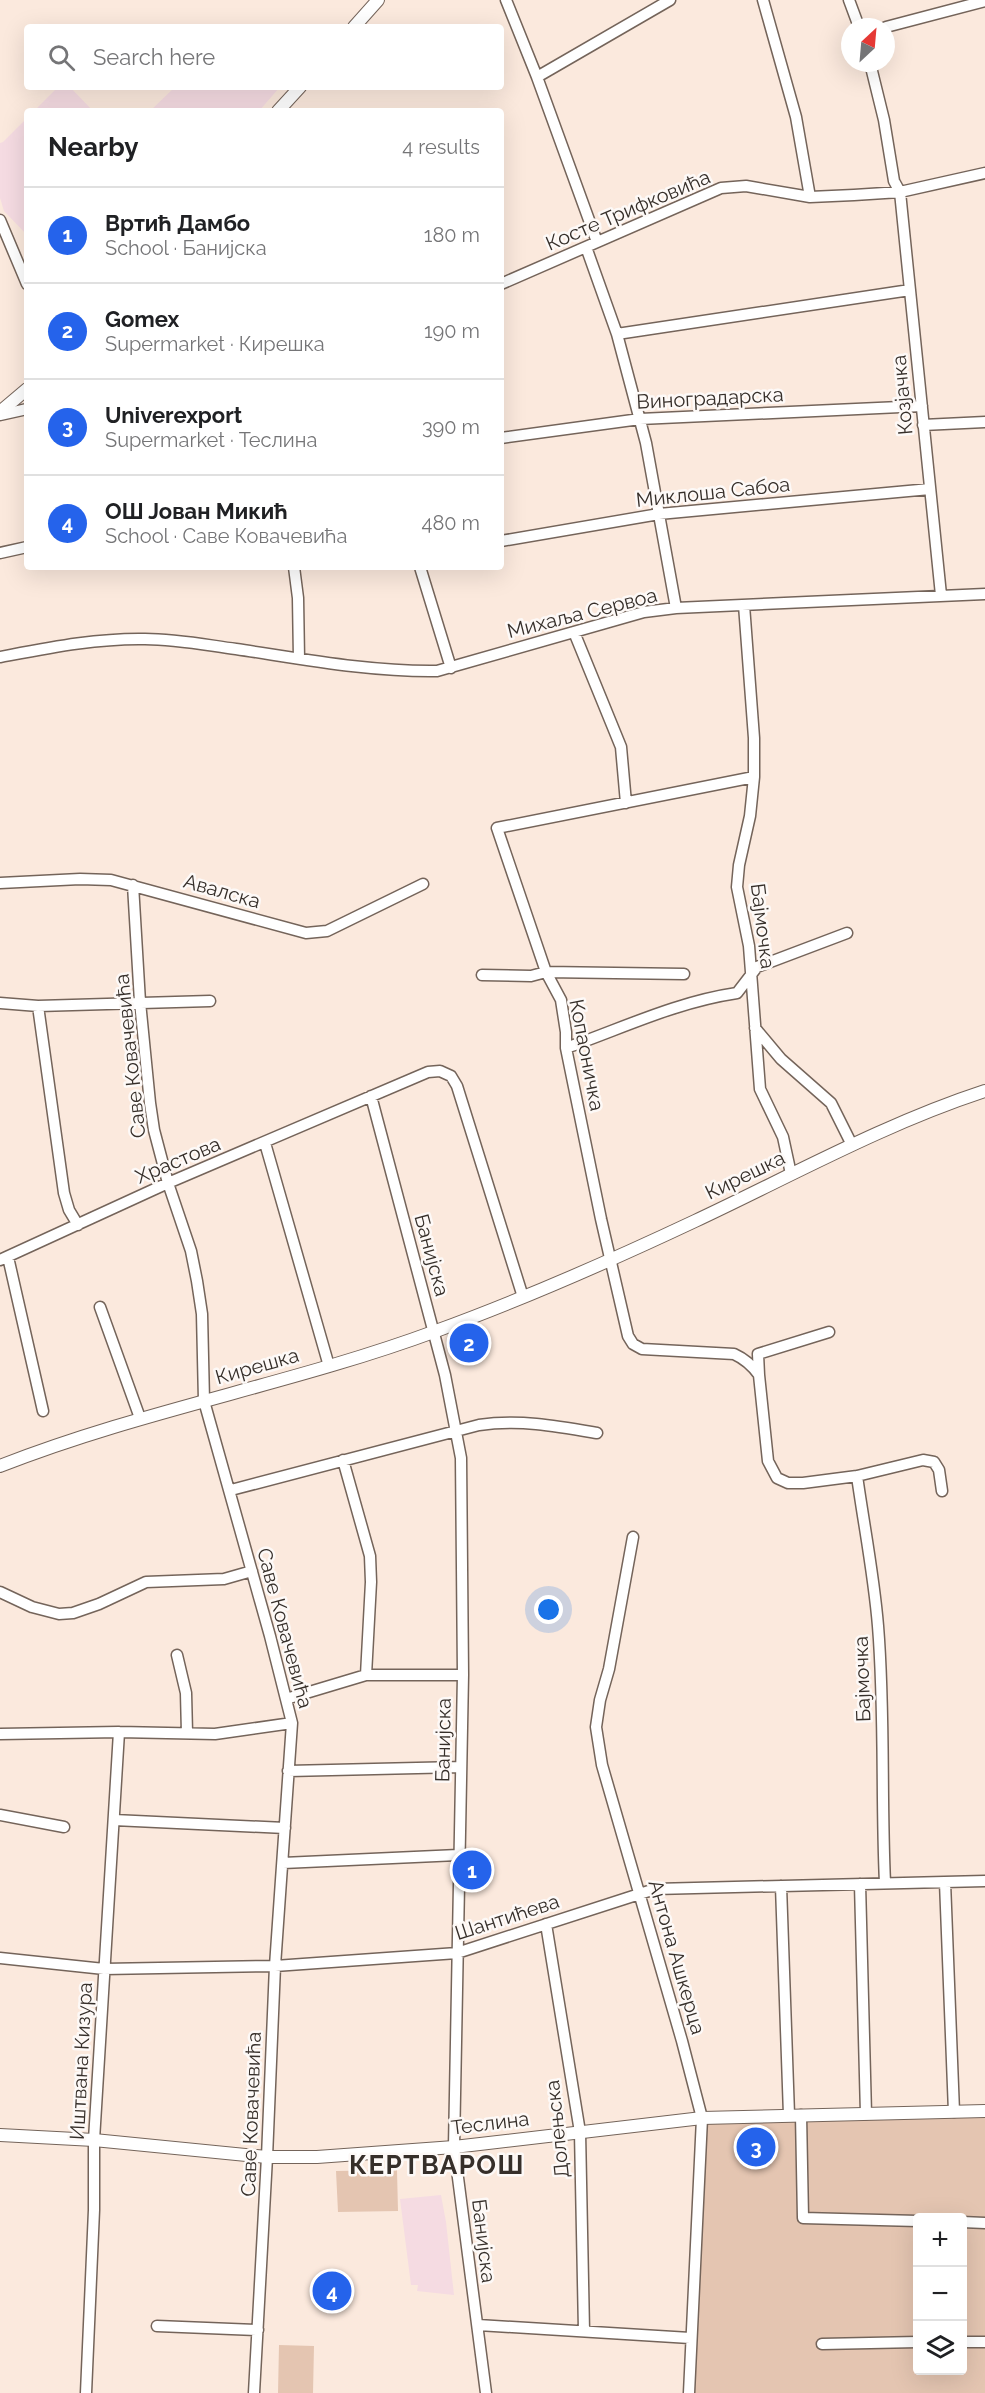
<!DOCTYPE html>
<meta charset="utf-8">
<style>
:root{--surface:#fff;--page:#f6f6f6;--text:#202124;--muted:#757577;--line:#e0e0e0;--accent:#2563eb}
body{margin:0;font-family:Raleway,sans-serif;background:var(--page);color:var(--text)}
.controls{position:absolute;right:18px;bottom:18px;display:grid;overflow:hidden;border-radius:6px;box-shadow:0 6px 24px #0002}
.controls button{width:54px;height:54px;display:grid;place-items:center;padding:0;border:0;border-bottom:2px solid var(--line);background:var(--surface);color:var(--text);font:30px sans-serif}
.compass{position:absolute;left:841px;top:18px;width:54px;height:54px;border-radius:50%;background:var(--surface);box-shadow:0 6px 24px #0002;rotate:26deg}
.you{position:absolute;left:549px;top:1610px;width:21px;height:21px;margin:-15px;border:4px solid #fff;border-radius:50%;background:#1a73e8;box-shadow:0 0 0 9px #1a73e833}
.badge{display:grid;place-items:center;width:39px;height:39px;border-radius:50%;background:var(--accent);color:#fff;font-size:20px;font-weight:700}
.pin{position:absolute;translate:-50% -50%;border:3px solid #fff;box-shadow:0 2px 6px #0006}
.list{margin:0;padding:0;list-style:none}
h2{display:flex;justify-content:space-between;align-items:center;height:78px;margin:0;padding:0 24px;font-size:26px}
h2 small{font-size:20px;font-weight:400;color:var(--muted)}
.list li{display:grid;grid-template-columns:39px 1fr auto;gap:18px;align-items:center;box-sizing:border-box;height:96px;padding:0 24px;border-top:2px solid var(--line)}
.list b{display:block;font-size:22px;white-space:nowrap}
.list p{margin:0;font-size:20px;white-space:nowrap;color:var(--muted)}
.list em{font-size:20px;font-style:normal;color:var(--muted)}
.icon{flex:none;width:33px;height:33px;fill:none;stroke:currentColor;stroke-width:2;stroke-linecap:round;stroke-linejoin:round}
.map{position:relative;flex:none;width:985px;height:2393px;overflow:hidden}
.search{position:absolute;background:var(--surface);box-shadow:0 6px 24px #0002;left:24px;top:24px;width:480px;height:66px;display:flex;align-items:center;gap:15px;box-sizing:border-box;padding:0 21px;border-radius:6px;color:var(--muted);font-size:22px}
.panel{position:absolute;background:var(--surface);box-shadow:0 6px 24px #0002;left:24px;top:108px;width:480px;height:462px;border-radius:6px}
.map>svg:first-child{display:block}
.education{fill:#f5dbe2}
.green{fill:#e4c5b1;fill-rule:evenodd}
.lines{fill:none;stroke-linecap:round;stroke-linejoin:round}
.minor-casing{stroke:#74645a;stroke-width:13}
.tertiary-casing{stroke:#74645a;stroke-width:14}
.minor{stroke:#fff;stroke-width:10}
.tertiary{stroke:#fff;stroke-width:12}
.labels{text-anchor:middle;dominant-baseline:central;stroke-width:5;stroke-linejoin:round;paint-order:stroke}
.street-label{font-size:20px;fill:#362f2a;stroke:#fdf9f7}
.district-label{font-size:26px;font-weight:bold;letter-spacing:1.5px;fill:#362f2a;stroke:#fdf9f7}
</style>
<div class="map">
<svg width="985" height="2393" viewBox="0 0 985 2393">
<rect width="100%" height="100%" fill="#fbe9dd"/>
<path class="education" d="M58 87H70L93 111H34Z
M175 87H280L259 111H150Z
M27 118V235L4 211 0 198V143L3 142Z
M441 2195 446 2222 454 2295 417 2291 418 2285H411L400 2199Z"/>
<path class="green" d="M985 2113V2393H691L704 2120ZM918 2218H962V2370H918Z
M397 2170 398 2211 338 2212 336 2171Z
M279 2345 314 2346 313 2393H278Z"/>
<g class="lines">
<g class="minor-casing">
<path id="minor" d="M506 0 537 77 597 242
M763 0 796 117 810 197
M849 0 859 27
M886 27 985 1
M870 63 884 120 894 181 900 192 941 595
M537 77 670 0
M0 220 27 284
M586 247 617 334 646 443 676 608
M501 284 721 188 746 186 810 197 854 195 900 192 985 173
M617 334 910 290
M0 415 27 409
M923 425 985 422
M501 438 640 419 922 406
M501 541 659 514 930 489
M0 553 27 547
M294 567 298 598 299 659
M420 567 451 668
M744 605 754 738V777L750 816 739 865 737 887 749 946 760 1089 783 1137 791 1174
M574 632 621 747 626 803
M0 657C48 648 97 638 145 639 176 639 206 645 236 649 303 659 370 672 437 671L644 612 676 608 985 594
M754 777 497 828 546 972 561 1000 566 1032V1048L601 1219 628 1336 633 1344 642 1349 734 1354C745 1359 752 1365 759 1375L768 1461 777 1478 788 1483H803L857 1476 923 1460 934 1462 939 1470 942 1491
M0 883 80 879 111 880 306 933 327 931 423 884
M133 885 140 1002 150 1103 154 1130 168 1183 191 1251 197 1281 202 1314 204 1401 270 1636 292 1723 275 1966 267 2157 254 2393
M482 975 531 976 546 972 684 974
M0 1003 38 1006 210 1001
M38 1006 64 1193 69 1210 78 1225
M755 1028 781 1059 831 1103 852 1145
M566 1048C623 1028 676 1002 737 993L757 967 847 933
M371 1096 445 1375 461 1458 463 1675 454 2147 486 2393
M265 1143 329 1366
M8 1257 43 1411
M0 1260 168 1183 428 1072 440 1071 451 1076 457 1086 523 1297
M100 1307 140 1418
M759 1375 758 1354 829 1332
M343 1460 370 1556 371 1582 366 1675
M857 1476C864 1526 874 1576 878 1626 885 1711 881 1797 885 1883
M231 1490 479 1425C520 1419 557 1426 597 1433
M633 1537 609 1669 600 1700 596 1727 602 1765 682 2041 702 2118 689 2393
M0 1592 32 1607 59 1614 73 1613 99 1604 146 1582 224 1579 252 1571
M177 1655 186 1693 187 1733
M286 1699 366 1675H463
M0 1734 119 1732 215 1734 292 1723
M288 1771 460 1767
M0 1815 64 1827
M114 1820 285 1828
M283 1863 458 1855
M945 1882 954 2112
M860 1884 866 2114
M781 1886 789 2115
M546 1924 580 2132 584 2331
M0 1958 104 1969 275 1966 457 1953 655 1889 985 1881
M801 2115 803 2218 918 2221
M962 2222 985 2223
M478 2325 690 2338
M157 2326 258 2330
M962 2342H985
M822 2344 918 2342
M86 2393 94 2210V2140L119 1732"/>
</g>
<g class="tertiary-casing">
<path id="tertiary" d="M354 27 378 0
M278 111 300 87
M0 412 27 389
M0 1466C142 1410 293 1384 436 1331 524 1299 610 1261 695 1221 791 1176 884 1124 985 1091
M0 2135 94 2140 267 2157H317L454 2147 702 2118 985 2111"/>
</g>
<use href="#minor" class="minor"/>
<use href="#tertiary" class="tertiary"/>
</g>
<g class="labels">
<g class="street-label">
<text transform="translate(628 210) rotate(-23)">Косте Трифковића</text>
<text transform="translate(902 395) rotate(-95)">Козјачка</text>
<text transform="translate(710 398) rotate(-3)">Виноградарска</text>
<text transform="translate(713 492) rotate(-6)">Миклоша Сабоа</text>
<text transform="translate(582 613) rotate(-14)">Михаља Сервоа</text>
<text transform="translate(222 891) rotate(16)">Авалска</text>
<text transform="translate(763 926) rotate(83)">Бајмочка</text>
<text transform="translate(587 1055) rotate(79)">Копаоничка</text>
<text transform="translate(130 1056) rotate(-96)">Саве Ковачевића</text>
<text transform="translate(178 1160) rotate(-23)">Храстова</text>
<text transform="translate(745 1175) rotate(-26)">Кирешка</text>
<text transform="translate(432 1255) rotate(75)">Банијска</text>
<text transform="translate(257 1366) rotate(-16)">Кирешка</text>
<text transform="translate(285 1628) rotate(75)">Саве Ковачевића</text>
<text transform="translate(862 1679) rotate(-92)">Бајмочка</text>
<text transform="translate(443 1740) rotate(-89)">Банијска</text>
<text transform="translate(507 1917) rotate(-18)">Шантићева</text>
<text transform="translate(677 1957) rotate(74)">Антона Ашкерца</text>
<text transform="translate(81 2061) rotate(-87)">Иштвана Кизура</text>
<text transform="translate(251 2114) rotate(-88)">Саве Ковачевића</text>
<text transform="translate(490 2123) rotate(-7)">Теслина</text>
<text transform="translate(557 2129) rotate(-96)">Долењска</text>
<text transform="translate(484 2241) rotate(83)">Банијска</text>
</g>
<g class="district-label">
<text x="437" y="2165">КЕРТВАРОШ</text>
</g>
</g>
</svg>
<div class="controls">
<button>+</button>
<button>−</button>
<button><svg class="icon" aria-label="layers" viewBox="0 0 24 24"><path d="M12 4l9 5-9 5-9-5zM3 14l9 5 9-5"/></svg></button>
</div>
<svg class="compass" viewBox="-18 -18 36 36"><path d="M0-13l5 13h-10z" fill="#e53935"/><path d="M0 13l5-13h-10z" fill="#757577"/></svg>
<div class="you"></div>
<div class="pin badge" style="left:472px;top:1870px">1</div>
<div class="pin badge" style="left:469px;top:1343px">2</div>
<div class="pin badge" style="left:756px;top:2147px">3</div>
<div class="pin badge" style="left:332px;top:2291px">4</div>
<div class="search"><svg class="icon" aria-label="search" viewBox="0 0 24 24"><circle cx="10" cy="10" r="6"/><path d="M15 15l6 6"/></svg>Search here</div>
<section class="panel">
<h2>Nearby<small>4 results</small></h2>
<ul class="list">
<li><span class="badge">1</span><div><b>Вртић Дамбо</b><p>School · Банијска</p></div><em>180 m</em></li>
<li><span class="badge">2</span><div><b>Gomex</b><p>Supermarket · Кирешка</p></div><em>190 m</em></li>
<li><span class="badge">3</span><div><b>Univerexport</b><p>Supermarket · Теслина</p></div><em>390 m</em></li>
<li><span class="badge">4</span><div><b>ОШ Јован Микић</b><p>School · Саве Ковачевића</p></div><em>480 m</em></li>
</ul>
</section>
</div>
